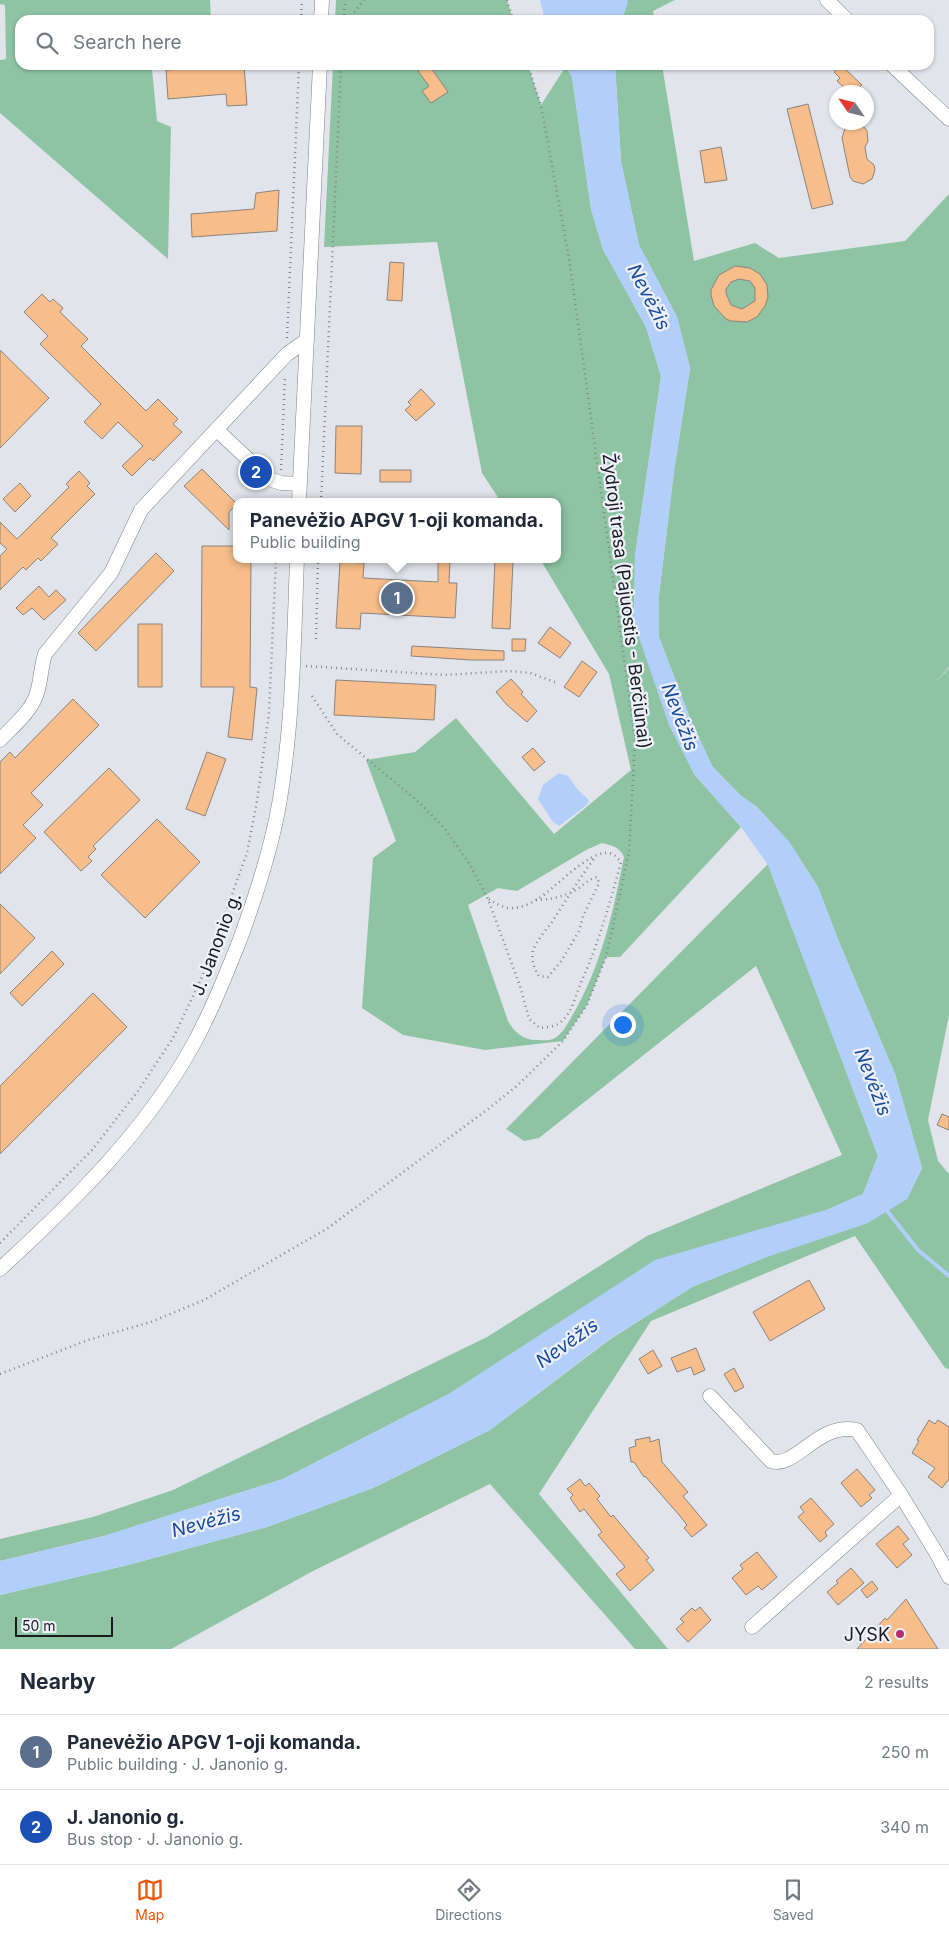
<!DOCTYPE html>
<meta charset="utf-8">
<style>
:root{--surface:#fff;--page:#f2f2f3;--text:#1f2937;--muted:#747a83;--line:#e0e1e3;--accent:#ea580c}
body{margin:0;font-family:Inter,sans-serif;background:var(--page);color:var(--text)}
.compass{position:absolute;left:829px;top:85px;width:45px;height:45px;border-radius:50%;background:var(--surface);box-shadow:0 1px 4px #0004;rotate:305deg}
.scale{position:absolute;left:15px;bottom:12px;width:98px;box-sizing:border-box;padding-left:5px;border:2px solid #191a1d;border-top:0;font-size:14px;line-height:18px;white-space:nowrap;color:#191a1d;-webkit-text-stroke:4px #eff1fa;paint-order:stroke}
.you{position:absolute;left:622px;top:1024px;width:18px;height:18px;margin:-12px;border:4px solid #fff;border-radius:50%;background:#1a73e8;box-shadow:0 0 0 8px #1a73e833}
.badge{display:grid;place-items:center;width:32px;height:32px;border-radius:50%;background:var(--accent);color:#fff;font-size:16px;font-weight:700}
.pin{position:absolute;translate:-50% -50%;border:2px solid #fff;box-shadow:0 1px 5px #0006}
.popup{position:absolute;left:233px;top:498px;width:328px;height:65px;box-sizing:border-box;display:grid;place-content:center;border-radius:10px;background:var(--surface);filter:drop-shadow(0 1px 4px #0005);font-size:16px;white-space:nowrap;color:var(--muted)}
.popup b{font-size:19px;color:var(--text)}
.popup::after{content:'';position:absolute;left:50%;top:100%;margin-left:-10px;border:10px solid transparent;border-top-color:var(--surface)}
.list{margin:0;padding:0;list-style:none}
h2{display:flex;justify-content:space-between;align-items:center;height:65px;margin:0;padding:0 20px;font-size:21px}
h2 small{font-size:16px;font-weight:400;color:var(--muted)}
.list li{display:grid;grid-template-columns:32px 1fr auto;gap:15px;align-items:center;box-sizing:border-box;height:75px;padding:0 20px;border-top:1px solid var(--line)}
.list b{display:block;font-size:19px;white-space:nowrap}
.list p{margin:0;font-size:16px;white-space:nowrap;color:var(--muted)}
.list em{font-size:16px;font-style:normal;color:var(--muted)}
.icon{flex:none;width:28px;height:28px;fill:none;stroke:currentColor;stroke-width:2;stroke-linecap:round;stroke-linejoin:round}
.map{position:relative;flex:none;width:949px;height:1649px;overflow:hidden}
.search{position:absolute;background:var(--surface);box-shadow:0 1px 4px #0004;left:15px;right:15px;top:15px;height:55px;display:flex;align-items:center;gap:12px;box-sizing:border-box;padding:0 18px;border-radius:15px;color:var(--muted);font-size:19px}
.sheet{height:215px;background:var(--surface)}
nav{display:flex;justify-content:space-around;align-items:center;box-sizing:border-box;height:70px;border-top:1px solid var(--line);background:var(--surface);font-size:14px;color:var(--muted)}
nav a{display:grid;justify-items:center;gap:2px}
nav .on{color:var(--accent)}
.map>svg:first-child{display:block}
.green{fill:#8ec4a4;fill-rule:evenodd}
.water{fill:#b2cefb}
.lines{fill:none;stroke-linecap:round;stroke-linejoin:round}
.stream{stroke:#b2cefb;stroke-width:4}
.building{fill:#f7bd8a;stroke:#8a837d;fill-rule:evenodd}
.minor-casing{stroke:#7e8087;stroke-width:15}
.path{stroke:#82848a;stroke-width:2.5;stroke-dasharray:1 4;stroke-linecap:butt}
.minor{stroke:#fff;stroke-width:14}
.poi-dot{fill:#b62d6c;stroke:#eff1fa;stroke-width:2}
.labels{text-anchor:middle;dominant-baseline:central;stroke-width:4.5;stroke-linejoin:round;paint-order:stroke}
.street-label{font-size:18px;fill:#191a1d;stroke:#eff1fa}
.poi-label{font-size:18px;fill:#191a1d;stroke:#eff1fa;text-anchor:end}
.water-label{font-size:19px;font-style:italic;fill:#184b9f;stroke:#eff1fa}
</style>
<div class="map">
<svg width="949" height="1649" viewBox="0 0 949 1649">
<rect width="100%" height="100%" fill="#e2e4ec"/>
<path class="green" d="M0 0H210L211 20H20V65H174L152 69 157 121 171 127 168 259 0 113V60L6 59 5 5 0 4Z
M336 0H507L513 20H335Z
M627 0H675L653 11 655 20H622Z
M333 65H528L541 105 566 66 572 77 591 209 603 249 646 327 661 376 635 556 634 623 694 774 741 827 620 957H606L587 1005 563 1041 485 1050 403 1035 362 1008 373 858 396 841 366 760 415 752 456 718 554 834 631 770 609 674 540 559H557V502H501L482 473 437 242 324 247ZM602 843C611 845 620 847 624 857 613 912 601 967 572 1016 568 1023 562 1035 553 1039 549 1041 542 1040 538 1040 524 1041 514 1032 508 1021L468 905 498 888 517 891 586 850Z
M615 65H662L694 261 755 243 779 258 905 241 949 194V667L931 687 949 668V1015L928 1120 938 1161 949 1174V1369L945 1368 855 1236 651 1321 539 1494 668 1649H635L490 1484 313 1571 171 1649H0V1595L128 1565 267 1527 373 1488 490 1430 609 1340 692 1287 907 1199 922 1168 895 1074 839 942 818 887 789 842 757 807 741 796 712 766 690 718 659 637V595L674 471 690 368 677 317 639 245 621 162Z
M768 864 878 1156 863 1194 829 1209 447 1395 283 1479 104 1536 0 1561V1539L93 1517 173 1490 487 1337 647 1236 842 1155 756 966 539 1138 524 1141 506 1129Z"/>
<path class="water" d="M540 0H627L628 2 622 20H545Z
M566 65H615L621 162 639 245 677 317 690 368 674 471 659 595V637L690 718 712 766 741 796 757 807 789 842 818 887 839 942 895 1074 922 1168 907 1199 868 1223 767 1257 692 1287 608 1340 490 1430 373 1488 267 1527 128 1565 0 1595V1561L104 1536 283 1479 447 1395 655 1260 829 1209 863 1194 878 1156 768 865 741 827 694 774 669 725 634 623 635 556 661 376 646 327 603 250 591 209 572 77Z
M559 773 568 776 578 790 588 799 589 802 583 808 559 826 553 822 538 799 543 785Z"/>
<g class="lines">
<path class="stream" d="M884 1207 918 1250 949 1276"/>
</g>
<path class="building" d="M244 65 247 105 227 106 226 94 168 99 166 70Z
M426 65H429L448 92 431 103 422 91 429 86 418 71Z
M841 65 862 85 854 92H849L837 81 840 78 834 72Z
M808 104 833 204 812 209 787 109Z
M854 124 864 127 867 131 868 141 865 147 867 159 874 165 875 170 872 179 863 184 853 181 850 177 842 138 845 128Z
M721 147 727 180 705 183 700 151Z
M279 190 277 231 192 237 191 214 254 209 256 193Z
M390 262 404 263 402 301 387 300Z
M735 266 750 268 760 274 767 285 768 297 765 306 757 317 747 322 731 321 726 319 714 306 711 295V290L719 275ZM739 279 750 281 755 288V301L742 309 731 305 726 293V289L731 282Z
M42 294 50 302 53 299 63 308 60 312 88 339 81 346 146 411 158 399 178 419 173 424 182 432 153 461 150 458 132 476 122 466 143 446 118 422 102 439 84 422 101 404 40 344 48 336 24 312Z
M0 350 49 398 0 448Z
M421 389 435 404 416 421 405 410 411 405 408 402Z
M336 426H362L361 474 335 473Z
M202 469 237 504 229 512V530L184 486Z
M380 470H411V482H380Z
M79 471 90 483 87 486 95 494 51 538 58 544 41 561 38 558 26 570 23 567 0 590V556L7 549 0 543V522L17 539 69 487 66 484Z
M20 483 31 496 15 512 3 499Z
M202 546H237V559H251L250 687 257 688 252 740 228 737 234 687H201Z
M156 553 174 571 96 651 78 633Z
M495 560 513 561 510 629 492 628Z
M438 561H450L449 583H457L455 618 361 613 360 629 336 628 340 562 364 563 363 578 438 582Z
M39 586 49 597 56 590 66 600 44 620 32 608 23 615 16 608Z
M138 624H162V687H138Z
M550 627 571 643 560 658 538 643Z
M512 639H526L525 651H512Z
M412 646 504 651V660H471L411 656Z
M582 661 597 672 579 697 564 687Z
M511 679 523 692 521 694 537 711 527 722 507 705 496 692Z
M336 680 436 685 434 720 334 715Z
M73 699 99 725 31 793 43 805 23 825 36 838 0 874V762L10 752 15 758Z
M533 748 545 762 534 771 522 757Z
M207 752 226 759 205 816 186 809Z
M109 768 140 800 93 846 96 849 88 857 92 861 81 871 44 832Z
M157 819 200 862 145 918 101 875Z
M0 904 35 938 0 974Z
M52 951 64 964 22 1006 10 993Z
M93 993 127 1027 0 1154V1086Z
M942 1114 949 1117V1130L937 1125Z
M809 1280 825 1309 770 1341 753 1312Z
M696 1348 705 1370 694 1375 691 1367 677 1372 671 1358Z
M653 1350 662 1366 648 1374 639 1359Z
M734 1368 744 1387 735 1392 724 1374Z
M929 1420 935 1424 938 1420 949 1427V1479L942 1488 928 1477 935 1468 912 1453 919 1441 917 1440Z
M650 1437V1442L659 1439 662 1462 688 1492 683 1496 707 1525 692 1537 684 1528 687 1525 680 1516 645 1476 644 1477 634 1462H631L629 1448 636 1446 635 1440Z
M857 1469 875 1490 869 1495 872 1498 861 1507 841 1483Z
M580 1479 585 1486 589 1483 600 1496 597 1499 611 1517 613 1515 649 1558 646 1560 654 1570 630 1591 616 1574 625 1567 598 1535 602 1532 584 1509 580 1512 570 1498 573 1495 567 1489Z
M811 1498 834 1524 825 1532 827 1536 820 1542 798 1517 804 1512 800 1507Z
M898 1526 909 1539 903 1544 912 1555 897 1568 876 1544Z
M757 1552 777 1577 762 1590 758 1586 746 1595 732 1578 743 1569 740 1565Z
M851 1568 864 1583 838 1605 827 1592 838 1583 836 1581Z
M872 1581 878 1589 867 1598 861 1590Z
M906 1599 938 1649H857L885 1618 887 1620Z
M700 1607 711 1620 688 1642 676 1629 684 1622 680 1619 692 1608 695 1611Z"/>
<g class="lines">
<g class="minor-casing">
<path id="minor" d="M827 0 847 20
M321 20 322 0
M892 65 949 119
M217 430 269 479 281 483 300 484
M299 502 320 65
M0 740C12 727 32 711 37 693 41 680 41 667 45 654L111 573 141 510 287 354 307 340
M0 1269C73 1202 145 1132 193 1045 211 1012 225 977 239 942 256 896 272 848 280 799 293 720 294 639 297 559
M710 1396 771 1461C796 1469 817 1422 857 1430L901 1495
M752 1627 901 1495 937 1554 949 1577"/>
</g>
<path class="path" d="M507 0 513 20
M301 20 302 0
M344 20 345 0
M348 20 364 0
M287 338 299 65
M281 470 285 376
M321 502 341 65
M316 639 318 559
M306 666 444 675 509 671 530 673 555 682
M312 696 337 734 421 804 444 828 469 863 488 899 520 986 529 1019 540 1028C545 1027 554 1027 558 1024 573 1014 575 995 582 980 599 942 610 903 621 862 617 857 612 852 605 853 586 854 555 888 538 899 531 903 522 908 513 908 504 909 496 903 488 899
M536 900C551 900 566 896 579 888 586 883 589 879 597 877L599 883 583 916 579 931 562 960 548 977 539 976C534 969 531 959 533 951 536 941 546 930 552 922 566 900 580 878 595 857
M0 1243 92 1150 138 1091 173 1038 203 975 247 853 257 801 269 713 276 559
M0 1374 88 1340 151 1322 204 1300 328 1228 488 1109 518 1085 563 1041 587 1005 606 957 629 852 635 739 569 258 541 106 528 65"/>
<use href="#minor" class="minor"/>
</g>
<circle class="poi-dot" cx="900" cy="1634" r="5"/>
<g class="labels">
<g class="street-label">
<text transform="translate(627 601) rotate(83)">Žydroji trasa (Pajuostis - Berčiūnai)</text>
<text transform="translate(216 944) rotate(-69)">J. Janonio g.</text>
</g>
<g class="poi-label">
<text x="890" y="1634">JYSK</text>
</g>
<g class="water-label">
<text transform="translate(649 297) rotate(63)">Nevėžis</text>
<text transform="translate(680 717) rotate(69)">Nevėžis</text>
<text transform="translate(873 1082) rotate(69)">Nevėžis</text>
<text transform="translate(567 1343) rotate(-35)">Nevėžis</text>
<text transform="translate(206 1522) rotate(-15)">Nevėžis</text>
</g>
</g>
</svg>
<svg class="compass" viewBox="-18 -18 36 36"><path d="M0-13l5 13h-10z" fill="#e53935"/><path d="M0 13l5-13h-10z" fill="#747a83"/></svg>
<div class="scale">50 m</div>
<div class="you"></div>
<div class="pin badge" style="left:397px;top:598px;background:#5c6f8a">1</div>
<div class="popup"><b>Panevėžio APGV 1-oji komanda.</b>Public building</div>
<div class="pin badge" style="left:256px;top:472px;background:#1a4fb4">2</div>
<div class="search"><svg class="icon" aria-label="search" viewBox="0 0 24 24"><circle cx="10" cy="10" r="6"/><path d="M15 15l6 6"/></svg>Search here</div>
</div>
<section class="sheet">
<h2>Nearby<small>2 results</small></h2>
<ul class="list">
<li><span class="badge" style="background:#5c6f8a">1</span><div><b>Panevėžio APGV 1-oji komanda.</b><p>Public building · J. Janonio g.</p></div><em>250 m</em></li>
<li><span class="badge" style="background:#1a4fb4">2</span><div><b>J. Janonio g.</b><p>Bus stop · J. Janonio g.</p></div><em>340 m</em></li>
</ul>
</section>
<nav>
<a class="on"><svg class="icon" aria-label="map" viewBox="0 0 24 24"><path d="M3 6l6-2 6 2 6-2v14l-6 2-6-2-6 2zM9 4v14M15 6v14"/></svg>Map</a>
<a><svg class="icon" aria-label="directions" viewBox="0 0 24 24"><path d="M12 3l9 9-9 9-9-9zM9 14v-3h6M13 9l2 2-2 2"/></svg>Directions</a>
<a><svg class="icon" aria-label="saved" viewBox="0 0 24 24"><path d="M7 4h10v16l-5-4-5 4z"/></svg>Saved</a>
</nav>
